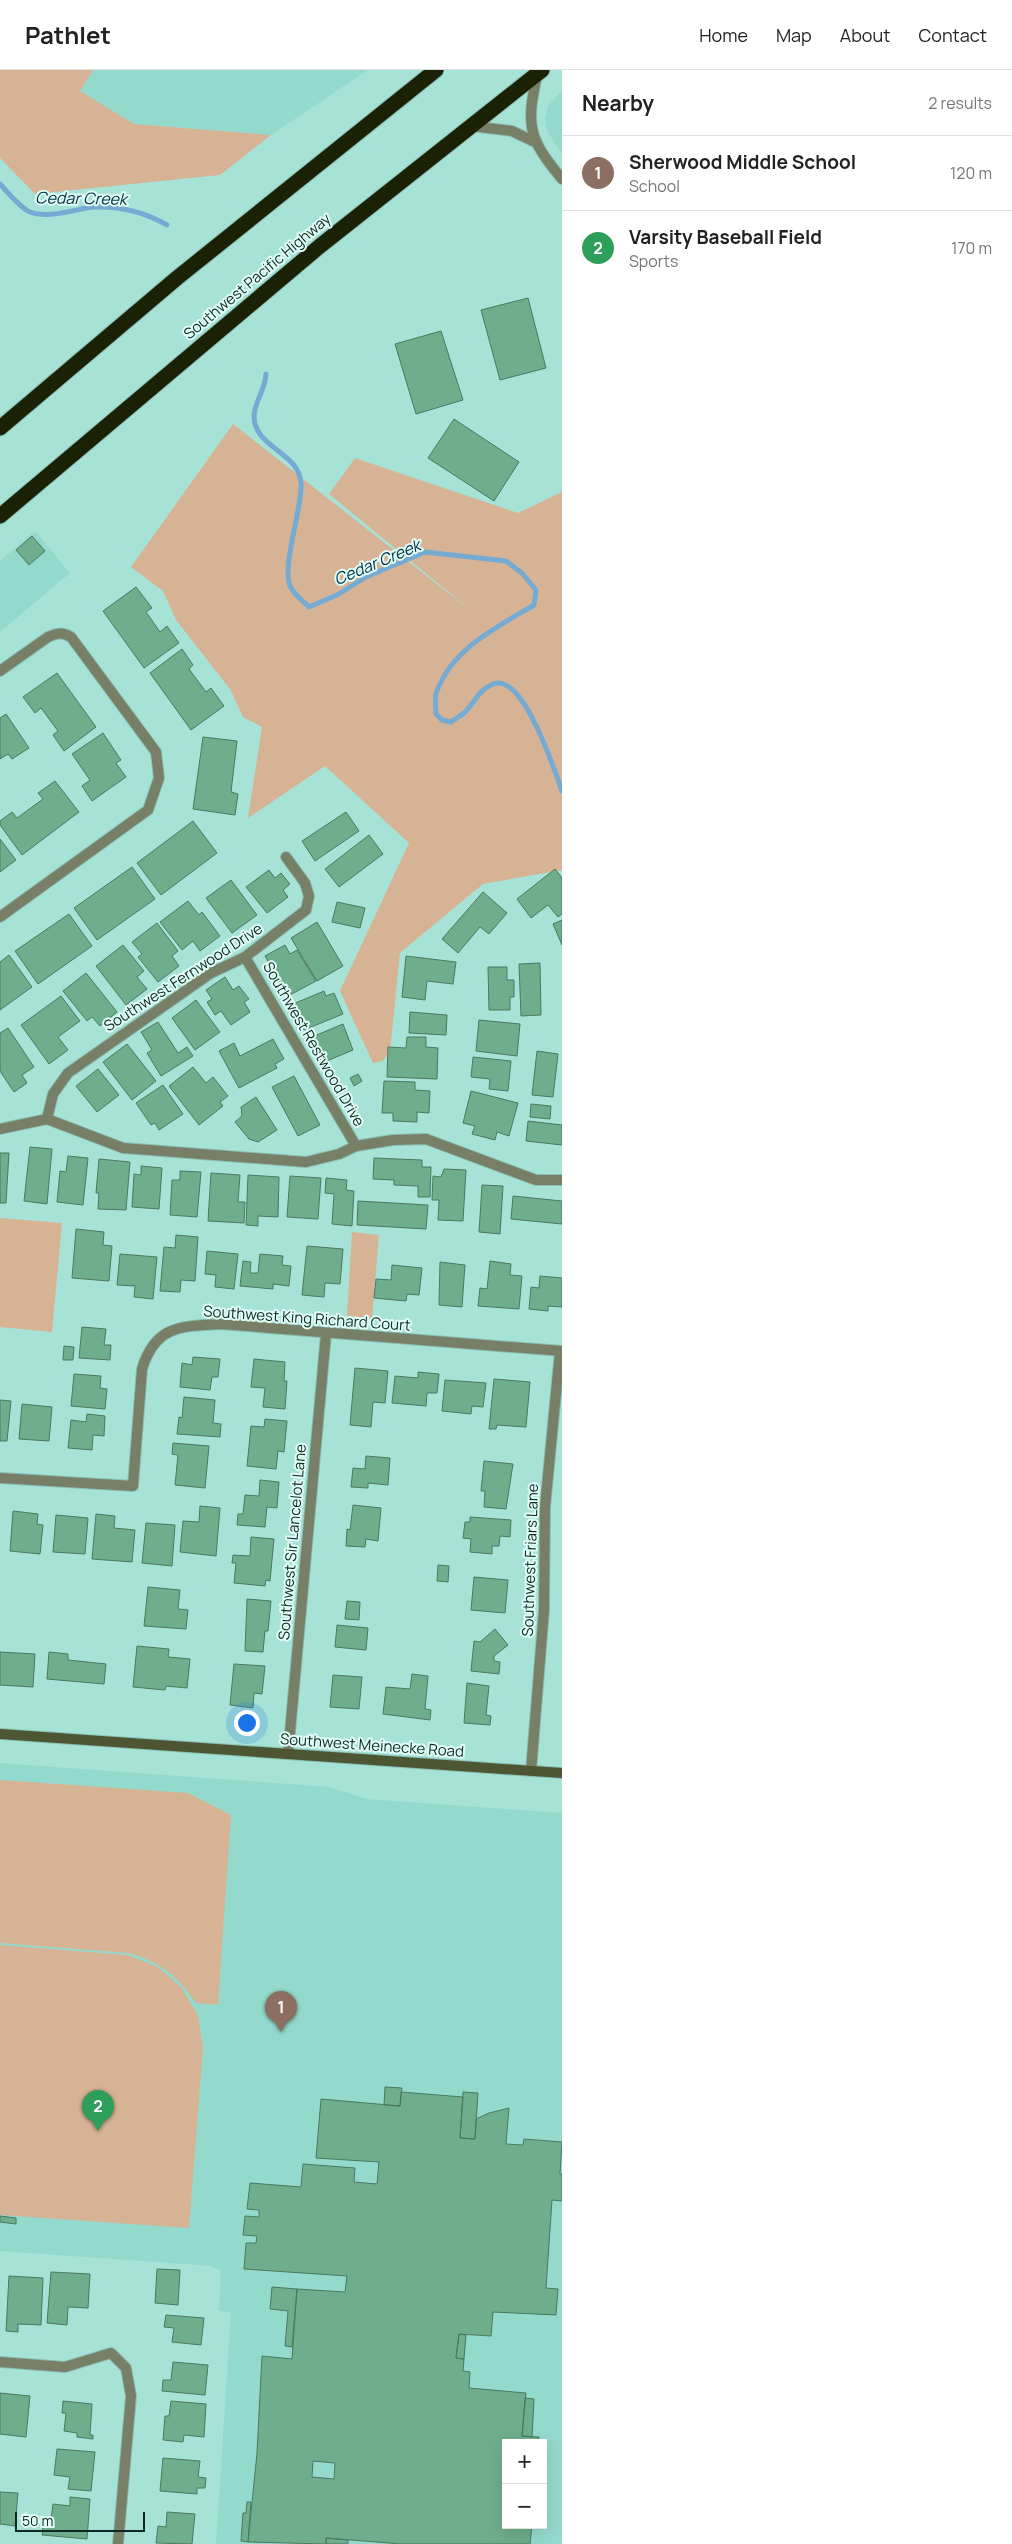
<!DOCTYPE html>
<meta charset="utf-8">
<style>
:root{--surface:#fff;--page:#f6f6f6;--text:#222;--muted:#767676;--line:#e0e0e0;--accent:#db2777}
body{margin:0;font-family:Manrope,sans-serif;background:var(--page);color:var(--text)}
.controls{position:absolute;right:15px;bottom:15px;display:grid;overflow:hidden;border-radius:0px;box-shadow:0 5px 20px #0002}
.controls button{width:45px;height:45px;display:grid;place-items:center;padding:0;border:0;border-bottom:1px solid var(--line);background:var(--surface);color:var(--text);font:25px sans-serif}
.scale{position:absolute;left:15px;bottom:12px;width:130px;box-sizing:border-box;padding-left:5px;border:2px solid #0f2723;border-top:0;font-size:14px;line-height:18px;white-space:nowrap;color:#0f2723;-webkit-text-stroke:4px #e0fdf6;paint-order:stroke}
.you{position:absolute;left:246px;top:1652px;width:18px;height:18px;margin:-12px;border:4px solid #fff;border-radius:50%;background:#1a73e8;box-shadow:0 0 0 8px #1a73e833}
.badge{display:grid;place-items:center;width:32px;height:32px;border-radius:50%;background:var(--accent);color:#fff;font-size:16px;font-weight:700}
.pin{position:absolute;translate:-50% -41px;filter:drop-shadow(0 1px 2px #0008)}
.pin::after{content:'';position:absolute;top:26px;width:18px;height:15px;background:inherit;clip-path:polygon(0 0,100% 0,50% 100%)}
.list{margin:0;padding:0;list-style:none}
h2{display:flex;justify-content:space-between;align-items:center;height:65px;margin:0;padding:0 20px;font-size:21px}
h2 small{font-size:16px;font-weight:400;color:var(--muted)}
.list li{display:grid;grid-template-columns:32px 1fr auto;gap:15px;align-items:center;box-sizing:border-box;height:75px;padding:0 20px;border-top:1px solid var(--line)}
.list b{display:block;font-size:19px;white-space:nowrap}
.list p{margin:0;font-size:16px;white-space:nowrap;color:var(--muted)}
.list em{font-size:16px;font-style:normal;color:var(--muted)}
.map{position:relative;flex:none;width:562px;height:2474px;overflow:hidden}
header{display:flex;align-items:center;gap:30px;box-sizing:border-box;height:70px;padding:0 25px;background:var(--surface);border-bottom:1px solid var(--line)}
header strong{font-size:24px}
nav{display:flex;gap:28px;margin-inline-start:auto;font-size:18px}
main{display:flex}
aside{flex:1;background:var(--surface)}
.map>svg:first-child{display:block}
.built{fill:#94dacc;fill-rule:evenodd}
.green{fill:#d7b395}
.lines{fill:none;stroke-linecap:round;stroke-linejoin:round}
.stream{stroke:#75abd3;stroke-width:5}
.building{fill:#6fae8d;stroke:#4b7861;fill-rule:evenodd}
.street-casing{stroke:#89bdb2;stroke-width:12}
.secondary-casing{stroke:#89bdb2;stroke-width:12}
.highway-casing{stroke:#89bdb2;stroke-width:17}
.street{stroke:#787f67;stroke-width:10}
.secondary{stroke:#4d5633;stroke-width:10}
.highway{stroke:#1a2104;stroke-width:15}
.labels{text-anchor:middle;dominant-baseline:central;stroke-width:4;stroke-linejoin:round;paint-order:stroke}
.street-label{font-size:15px;fill:#0f2723;stroke:#e0fdf6}
.water-label{font-size:16px;font-style:italic;fill:#002d47;stroke:#e0fdf6}
</style>
<header>
<strong>Pathlet</strong>
<nav><a>Home</a><a>Map</a><a>About</a><a>Contact</a></nav>
</header>
<main>
<div class="map">
<svg width="562" height="2474" viewBox="0 0 562 2474">
<rect width="100%" height="100%" fill="#a7e2d6"/>
<path class="built" d="M93 0H368L271 65 134 54 79 21Z
M562 20V84L547 61 545 48 548 36Z
M35 461 70 503 0 562V491Z
M0 1693 330 1717 367 1729 562 1743V2474H216L231 2242 219 2241 221 2201 212 2196 0 2181ZM506 2373H543V2455H506Z"/>
<path class="green" d="M0 0H93L80 21 134 54 271 65 220 105 35 124 0 88Z
M233 354 474 543 329 424 355 388 518 443 562 422V800L483 814 400 883 390 981 383 991 373 993 340 921 409 773 325 696 248 748 262 657 243 647 230 619 176 550 163 521 131 497Z
M0 1148 62 1153 52 1262 0 1257Z
M352 1162 379 1165 372 1248 347 1246Z
M0 1710 188 1723 231 1745 218 1935 196 1933C178 1906 159 1891 128 1883L0 1873Z
M0 1875 128 1885 158 1897 182 1918 198 1946 203 1977 189 2158 0 2145Z"/>
<g class="lines">
<path class="stream" d="M0 114C8 123 18 135 28 141 46 150 75 139 93 137 120 136 145 142 167 155
M266 304C265 321 254 332 254 347 255 378 299 382 301 413 303 438 280 498 291 518 295 525 303 531 309 537L337 525 366 507 425 482 506 491 522 503 536 520 534 535C497 557 453 578 437 621 434 627 436 637 436 644L442 650 451 652C455 649 460 646 464 643 475 633 478 620 493 614 523 602 554 699 562 721"/>
</g>
<path class="building" d="M528 228 546 298 500 310 481 240Z
M441 261 463 330 416 344 395 274Z
M454 349 519 392 494 431 428 388Z
M32 466 45 481 29 495 16 480Z
M136 517 152 538 146 542 160 562 167 556 179 573 144 598 103 541Z
M182 579 193 595 189 599 206 622 211 618 224 636 191 660 150 603Z
M57 603 96 657 64 681 53 665 58 661 41 638 35 643 23 627Z
M6 644 29 678 12 689 8 684 0 689V648Z
M103 663 121 690 116 693 126 707 92 731 82 716 90 710 72 684Z
M203 667 237 671 231 722 238 724 235 745 193 739Z
M55 711 79 742 22 785 0 755V751L12 742 17 748 43 729 38 723Z
M346 742 359 761 315 791 302 771Z
M193 751 217 783 161 825 137 793Z
M369 765 383 784 339 817 325 799Z
M0 769 16 790 0 802Z
M132 797 155 829 97 870 74 838Z
M555 799 562 808V844L558 847 548 835 531 848 517 829Z
M269 800 275 808 281 803 290 814 283 820 288 827 267 843 246 817Z
M231 810 257 845 232 863 206 828Z
M483 822 507 843 489 864 480 857 458 883 442 869Z
M188 831 199 845 202 842 220 866 200 881 193 871 182 880 160 852Z
M337 832 365 838 360 858 332 852Z
M69 844 92 876 38 914 15 881Z
M562 850V875L553 854Z
M317 852 343 896 317 911 291 868Z
M157 853 178 881 172 886 179 896 158 912 138 887 142 884 132 872Z
M123 875 144 901 137 907 147 919 126 935 96 896Z
M285 875 290 884 297 880 316 911 288 926 265 886Z
M9 885 32 917 0 940V892Z
M406 886 456 892 453 914 427 911 425 930 402 927Z
M540 893 541 945 521 946 519 894Z
M488 897H507V910H514V927H510V940H489Z
M86 903 117 942 100 956 92 947 87 951 63 921Z
M225 907 233 920 239 916 249 929 244 932 250 942 231 955 221 941 215 945 207 932 212 929 206 920Z
M324 921 326 926 334 923 343 944 304 960 293 934Z
M61 926 80 951 58 967 68 980 49 994 21 955Z
M196 930 220 962 195 980 172 948Z
M410 942 447 945 446 965 409 963Z
M479 950 520 954 517 986 476 981Z
M158 952 178 983 187 977 193 986 161 1006 147 983 152 980 141 962Z
M343 954 353 980 322 993 312 967Z
M8 958 34 997 22 1005 27 1013 14 1022 0 1001V963Z
M407 967H426V977L438 978 437 1009 387 1007 388 977 406 978Z
M273 969 284 989 275 994 277 998 239 1018 219 981 234 973 240 986Z
M127 974 156 1011 132 1030 103 992Z
M537 981 558 984 553 1027 532 1025Z
M473 987 511 991 508 1021 489 1019 490 1009 471 1007Z
M193 997 206 1013 213 1007 228 1026 220 1032 223 1036 199 1055 169 1016Z
M98 999 119 1025 97 1042 76 1016Z
M358 1004 362 1011 354 1016 350 1008Z
M294 1006 320 1055 298 1066 272 1017Z
M384 1011 415 1012V1020L430 1021 429 1043 417 1042V1052L393 1051V1043H382Z
M163 1015 183 1044 159 1060 155 1053 151 1055 136 1033Z
M471 1021 518 1033 509 1066 497 1062 495 1070 472 1064 475 1056 463 1053Z
M256 1027 277 1060 258 1072 249 1069 235 1052 242 1046 241 1037Z
M531 1034 551 1036 550 1049 530 1047Z
M528 1051 562 1055V1075L526 1071Z
M30 1077 52 1079 47 1134 24 1131Z
M0 1083H9L6 1133H0Z
M68 1086 88 1088 83 1135 57 1132 60 1101 66 1102Z
M374 1088 422 1090V1097H431L430 1127H418V1116L394 1115V1110L373 1109Z
M99 1089 130 1092 126 1140 98 1139 99 1123H96Z
M141 1096 162 1098 159 1139 132 1137 134 1104 141 1105Z
M444 1099 466 1100 463 1151 438 1150 439 1130H432L433 1106 441 1107Z
M180 1101 201 1102 197 1147 170 1145 172 1110H180Z
M211 1103 240 1105 238 1132H245L244 1153 208 1151Z
M248 1105 279 1107 278 1147 258 1146V1156L246 1155Z
M290 1106 321 1108 318 1149 287 1147Z
M326 1108 347 1110 346 1120 354 1121 352 1156 332 1154 334 1124 325 1123Z
M482 1115 503 1116 500 1164 479 1162Z
M513 1126 562 1131V1154L511 1149Z
M358 1131 428 1135 426 1159 357 1155Z
M76 1159 104 1162 103 1175 112 1176 109 1211 72 1208Z
M176 1165 198 1167 195 1211 181 1210 180 1222 160 1221 164 1177 175 1178Z
M307 1176 343 1179 340 1214 325 1213 324 1227 302 1225Z
M207 1181 238 1184 234 1219 215 1217 216 1205 205 1204Z
M120 1184 157 1187 153 1229 134 1227 135 1216 117 1215Z
M260 1184 283 1186 282 1195 291 1196 289 1216 273 1214V1219L240 1216 243 1191 251 1192 250 1203H258Z
M490 1191 511 1194 510 1205 522 1206 519 1239 478 1236 480 1218 487 1219Z
M440 1192 465 1195 462 1237 439 1235Z
M392 1195 422 1198 419 1225 407 1224 406 1231 374 1228 376 1209 391 1210Z
M540 1206 562 1208V1237L548 1236V1241L529 1239 531 1217 539 1218Z
M82 1257 106 1259 104 1275H111L110 1290 79 1288Z
M64 1276 74 1277 73 1290H63Z
M193 1287 220 1289 218 1307H212L210 1320 180 1317 182 1293 192 1295Z
M254 1289 285 1292 284 1311H287L285 1339 263 1337 265 1318 251 1317Z
M355 1298 388 1301 385 1333 373 1332 371 1357 350 1355Z
M418 1302 439 1304 437 1323H427L426 1336 392 1333 395 1306 418 1308Z
M74 1304 101 1306 100 1318 107 1319 105 1339 71 1336Z
M494 1309 530 1312 526 1357 497 1355 496 1359H489Z
M445 1310 486 1313 483 1337 472 1336 471 1344 442 1341Z
M184 1327 215 1330 213 1353 221 1354 220 1367 177 1364 179 1347 182 1348Z
M0 1330 11 1331 7 1371H0Z
M22 1334 52 1337 49 1371 19 1369Z
M87 1344 105 1346 104 1366 93 1365 92 1380 68 1378 71 1350 86 1352Z
M265 1349 287 1351 284 1382 278 1381 276 1399 247 1396 251 1356 264 1357Z
M173 1373 209 1376 205 1418 175 1415 178 1385 172 1384Z
M366 1386 390 1388 388 1415 368 1413V1418L351 1417 353 1398 365 1399Z
M484 1391 513 1394 506 1439 484 1437 485 1421H481Z
M260 1410 279 1412 277 1438 267 1437 265 1457 237 1455 238 1444H243L245 1425 259 1426Z
M353 1435 381 1438 378 1471 366 1469 365 1477 346 1476 347 1459 350 1460Z
M200 1436 220 1438 216 1486 180 1482 183 1451 199 1452Z
M13 1441 38 1444 37 1454 43 1455 40 1484 10 1481Z
M96 1444 115 1446 114 1458 135 1460 132 1492 92 1489Z
M56 1445 88 1448 85 1484 53 1482Z
M470 1447 511 1450 510 1467 500 1466 499 1476H492V1484L470 1482 471 1469 463 1468 465 1452H470Z
M146 1453 175 1455 172 1496 142 1493Z
M251 1467 274 1469 270 1511 266 1510 265 1516 234 1513 236 1493H232L233 1485 250 1486Z
M438 1495 449 1496 448 1512 437 1511Z
M474 1507 508 1510 505 1543 471 1540Z
M148 1517 180 1520 178 1539 188 1540 186 1559 144 1556Z
M247 1529 271 1531 268 1561H265L263 1582 245 1581Z
M347 1531 360 1532 359 1550 345 1549Z
M337 1555 368 1558 366 1580 335 1577Z
M495 1559 508 1575 494 1586V1591L500 1592 499 1604 471 1601 474 1571 480 1572Z
M137 1576 169 1579 168 1587 190 1589 187 1618 166 1616 165 1620 133 1617Z
M0 1582 35 1584 33 1617 0 1615Z
M49 1582 68 1584V1590L106 1594 104 1614 47 1609Z
M234 1594 265 1596 262 1624 254 1623 253 1638 230 1635Z
M412 1604 428 1606 425 1639 431 1640 430 1650 383 1644 386 1617 410 1619Z
M333 1605 362 1607 359 1639 330 1637Z
M467 1613 489 1616 486 1645 491 1646 490 1655 464 1653Z
M385 2017 402 2018 400 2036 384 2035Z
M401 2022 463 2027 460 2068 475 2069 476 2049 489 2043 509 2038 506 2074 523 2075 524 2069 562 2072 560 2104H562V2131L552 2130 546 2218 558 2219 556 2245 493 2242 491 2266 459 2264 456 2288 464 2289 463 2301 470 2302 469 2318 526 2323 522 2366 539 2367 538 2373H506V2455H532L530 2474H401L326 2468V2474L248 2472 257 2383 262 2286 292 2289 297 2219 345 2222 347 2206 244 2199 246 2173H256L257 2166 243 2165 245 2146 259 2147V2140L247 2139 250 2113 301 2117 303 2094 355 2098 354 2112 377 2114 379 2092 316 2088 321 2029 400 2036ZM313 2391 335 2393 334 2409 312 2407Z
M463 2022 478 2023 475 2069 460 2068Z
M0 2146 16 2148V2154L0 2152Z
M157 2199 180 2200 178 2235 155 2233Z
M51 2202 90 2204 88 2238 68 2237 67 2255 47 2253Z
M9 2206 43 2208 41 2255 18 2254V2262L6 2261Z
M272 2217 297 2219 292 2277 285 2276 288 2241 270 2239Z
M166 2245 204 2248 201 2275 172 2272 174 2258 164 2257Z
M459 2264 466 2265 464 2289 456 2288Z
M173 2292 208 2295 205 2325 162 2321 163 2310H171Z
M0 2323 30 2326 26 2367 0 2364Z
M525 2328 534 2329 532 2367 522 2366Z
M63 2331 92 2334 90 2365H93V2369L77 2367V2363L64 2361 66 2343H62Z
M171 2331 206 2334 204 2367 184 2365 183 2372 163 2370 165 2346H169Z
M57 2379 95 2382 91 2421 68 2419 70 2407 54 2405Z
M163 2388 200 2391 198 2407 206 2408 205 2418H197V2424L160 2421Z
M0 2422 18 2423 15 2456 0 2454Z
M70 2427 90 2429 87 2469 42 2465 44 2449 51 2450 53 2434 70 2436Z
M247 2432H251L248 2472 241 2471 243 2443H246Z
M167 2442 195 2444 192 2474 156 2473 158 2456 166 2457Z
M326 2468 348 2470V2474H326Z"/>
<g class="lines">
<g class="street-casing">
<path id="street" d="M537 5C526 56 528 68 562 109
M471 56 512 61 535 72
M0 601 48 567C57 563 62 562 71 567L156 682 159 708 148 740 0 847
M245 887 356 1076
M47 1049 53 1024 68 1003 211 903 245 887 306 840 309 826 305 813 286 787
M0 1059 47 1049 123 1078 306 1092 339 1084 356 1076 393 1070 426 1069 536 1110H562
M0 1408 133 1416 142 1299C155 1256 180 1256 220 1254L562 1281
M288 1684 326 1264
M531 1701 544 1540 545 1437 560 1281
M0 2292 65 2297 111 2283 126 2298 131 2326 118 2474"/>
</g>
<g class="secondary-casing">
<path id="secondary" d="M0 1664 562 1703"/>
</g>
<g class="highway-casing">
<path id="highway" d="M0 358 177 208 436 0
M0 446 320 176 542 0"/>
</g>
<use href="#street" class="street"/>
<use href="#secondary" class="secondary"/>
<use href="#highway" class="highway"/>
</g>
<g class="labels">
<g class="street-label">
<text transform="translate(257 206) rotate(-40)">Southwest Pacific Highway</text>
<text transform="translate(183 907) rotate(-33)">Southwest Fernwood Drive</text>
<text transform="translate(314 974) rotate(60)">Southwest Restwood Drive</text>
<text transform="translate(307 1248) rotate(4)">Southwest King Richard Court</text>
<text transform="translate(292 1472) rotate(-85)">Southwest Sir Lancelot Lane</text>
<text transform="translate(530 1490) rotate(-88)">Southwest Friars Lane</text>
<text transform="translate(372 1675) rotate(4)">Southwest Meinecke Road</text>
</g>
<g class="water-label">
<text transform="translate(81 128) rotate(1)">Cedar Creek</text>
<text transform="translate(377 492) rotate(-23)">Cedar Creek</text>
</g>
</g>
</svg>
<div class="controls">
<button>+</button>
<button>−</button>
</div>
<div class="scale">50 m</div>
<div class="you"></div>
<div class="pin badge" style="left:281px;top:1962px;background:#8d6e63">1</div>
<div class="pin badge" style="left:98px;top:2061px;background:#2e9e5b">2</div>
</div>
<aside>
<h2>Nearby<small>2 results</small></h2>
<ul class="list">
<li><span class="badge" style="background:#8d6e63">1</span><div><b>Sherwood Middle School</b><p>School</p></div><em>120 m</em></li>
<li><span class="badge" style="background:#2e9e5b">2</span><div><b>Varsity Baseball Field</b><p>Sports</p></div><em>170 m</em></li>
</ul>
</aside>
</main>
